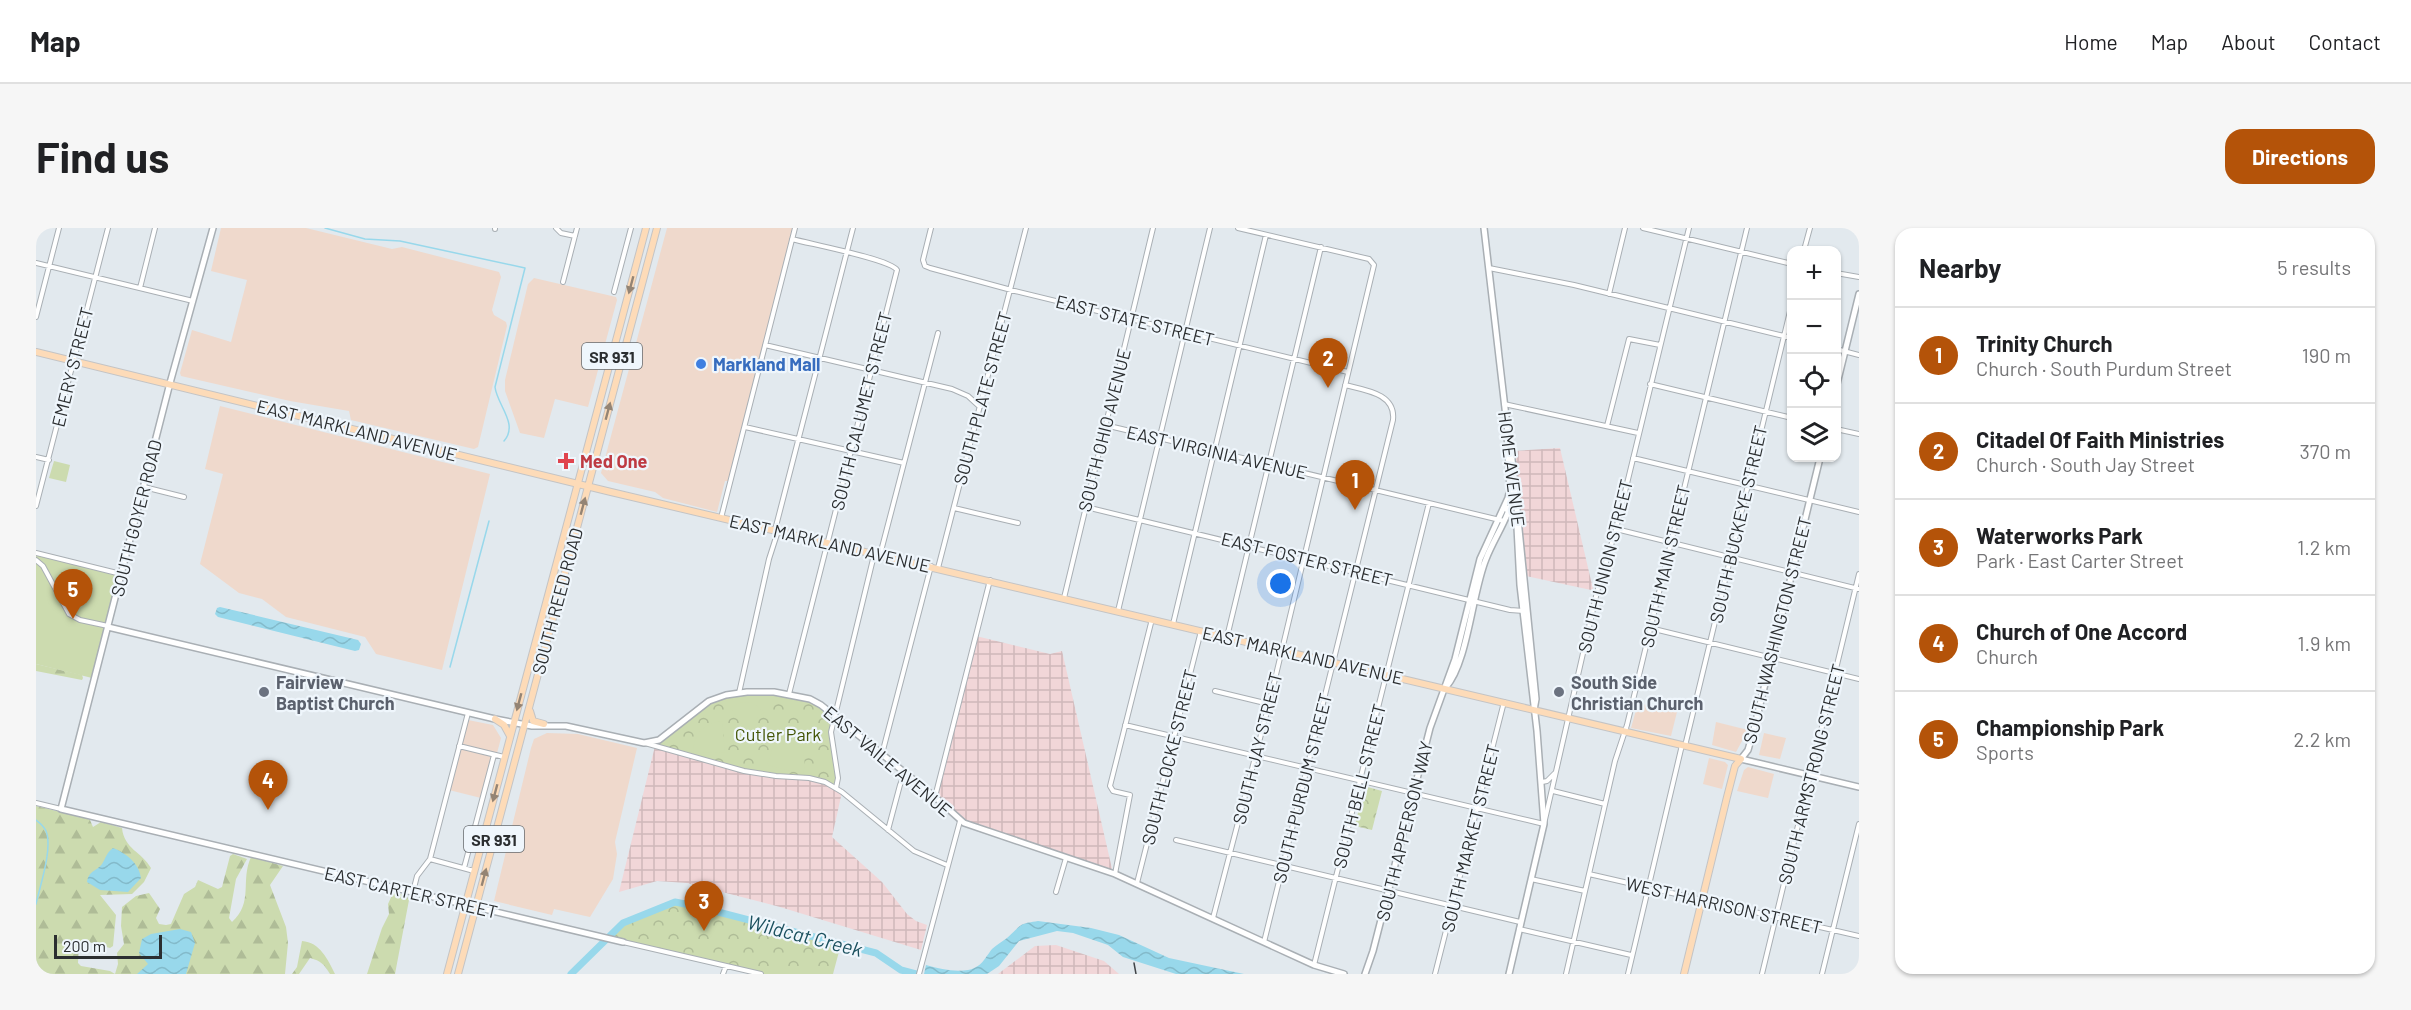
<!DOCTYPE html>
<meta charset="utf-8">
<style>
:root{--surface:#fff;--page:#f6f6f6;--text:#202124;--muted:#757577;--line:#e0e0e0;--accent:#b45309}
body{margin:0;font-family:Barlow,sans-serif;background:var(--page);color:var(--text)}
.controls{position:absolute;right:18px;top:18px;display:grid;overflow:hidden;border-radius:12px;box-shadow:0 2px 4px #0004}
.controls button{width:54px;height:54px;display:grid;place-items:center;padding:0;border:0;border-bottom:2px solid var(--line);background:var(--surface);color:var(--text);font:30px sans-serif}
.scale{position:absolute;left:18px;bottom:15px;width:108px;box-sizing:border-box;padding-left:6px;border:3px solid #2b2e30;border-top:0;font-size:16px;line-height:21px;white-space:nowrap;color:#2b2e30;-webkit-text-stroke:4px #eff6fc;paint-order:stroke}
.you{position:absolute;left:1245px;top:356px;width:21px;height:21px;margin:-15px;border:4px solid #fff;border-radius:50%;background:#1a73e8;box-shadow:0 0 0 9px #1a73e833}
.badge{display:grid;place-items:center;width:39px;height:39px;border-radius:50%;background:var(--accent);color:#fff;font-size:20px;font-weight:700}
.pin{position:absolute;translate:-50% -50px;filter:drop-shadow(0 2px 3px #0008)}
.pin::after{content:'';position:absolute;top:32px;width:21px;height:18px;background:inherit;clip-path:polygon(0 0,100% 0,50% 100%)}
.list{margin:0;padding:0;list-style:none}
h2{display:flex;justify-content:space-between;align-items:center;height:78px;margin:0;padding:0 24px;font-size:26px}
h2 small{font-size:20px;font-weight:400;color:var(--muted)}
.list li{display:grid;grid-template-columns:39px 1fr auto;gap:18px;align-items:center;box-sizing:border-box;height:96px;padding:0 24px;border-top:2px solid var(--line)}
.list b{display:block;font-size:22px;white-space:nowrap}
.list p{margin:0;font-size:20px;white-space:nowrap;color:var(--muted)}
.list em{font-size:20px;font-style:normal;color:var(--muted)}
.icon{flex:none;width:33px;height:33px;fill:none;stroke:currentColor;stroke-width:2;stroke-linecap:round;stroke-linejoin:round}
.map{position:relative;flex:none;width:1823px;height:746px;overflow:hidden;border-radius:18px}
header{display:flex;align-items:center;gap:36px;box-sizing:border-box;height:84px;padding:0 30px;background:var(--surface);border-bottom:2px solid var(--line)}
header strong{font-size:28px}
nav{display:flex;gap:33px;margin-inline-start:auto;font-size:21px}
.intro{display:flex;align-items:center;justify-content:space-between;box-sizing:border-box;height:144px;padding:0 36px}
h1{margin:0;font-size:42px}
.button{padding:15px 27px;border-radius:18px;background:var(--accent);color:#fff;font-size:21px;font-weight:700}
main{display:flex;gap:36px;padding:0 36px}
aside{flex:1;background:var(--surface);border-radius:18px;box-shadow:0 2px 4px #0004}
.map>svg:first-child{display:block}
.commercial{fill:#efd9cc}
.industrial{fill:url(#industrial-grid)}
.forest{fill:url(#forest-firs)}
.park{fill:url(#park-crowns)}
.pitch{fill:#ccdbaf}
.water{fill:url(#water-waves)}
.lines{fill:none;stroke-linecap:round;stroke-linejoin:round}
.stream{stroke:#98d8eb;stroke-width:1.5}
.river{stroke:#98d8eb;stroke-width:7}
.street-casing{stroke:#a9afb4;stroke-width:6}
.secondary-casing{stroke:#a9afb4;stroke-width:8}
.primary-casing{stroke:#c4c4c5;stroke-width:8}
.street{stroke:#fff;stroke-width:4}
.secondary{stroke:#fff;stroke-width:5}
.primary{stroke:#fddbb8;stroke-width:6}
.rail{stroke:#424548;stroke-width:1.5}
.oneway{fill:#948474}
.shop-dot{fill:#3f7fe0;stroke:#eff6fc;stroke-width:2}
.health-dot{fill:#e0444e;stroke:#eff6fc;stroke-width:2}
.worship-dot{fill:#6b7280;stroke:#eff6fc;stroke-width:2}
.labels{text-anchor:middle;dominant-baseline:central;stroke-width:4.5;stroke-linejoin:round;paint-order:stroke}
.shield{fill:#eff6fc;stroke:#666a6d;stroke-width:1.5}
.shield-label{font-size:16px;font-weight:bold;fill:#2b2e30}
.street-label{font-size:18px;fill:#2b2e30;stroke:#eff6fc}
.shop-label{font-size:18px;font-weight:bold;fill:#366cbe;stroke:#eff6fc;text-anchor:start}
.health-label{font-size:18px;font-weight:bold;fill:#be3a42;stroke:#eff6fc;text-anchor:start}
.worship-label{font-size:18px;font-weight:bold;fill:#5b616d;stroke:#eff6fc;text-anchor:start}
.park-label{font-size:18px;fill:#445607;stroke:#eff6fc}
.water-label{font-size:20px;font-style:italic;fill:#1c515f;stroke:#eff6fc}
</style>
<header>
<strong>Map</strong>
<nav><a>Home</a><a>Map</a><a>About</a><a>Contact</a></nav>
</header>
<div class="intro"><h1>Find us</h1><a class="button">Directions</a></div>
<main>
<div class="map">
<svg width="1823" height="746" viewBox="0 0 1823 746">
<defs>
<pattern id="industrial-grid" width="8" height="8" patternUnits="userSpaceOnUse" patternTransform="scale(1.5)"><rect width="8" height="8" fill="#f1d6d8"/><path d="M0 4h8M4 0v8" fill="none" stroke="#cfb8ba"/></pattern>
<pattern id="forest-firs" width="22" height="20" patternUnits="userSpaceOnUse" patternTransform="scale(1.5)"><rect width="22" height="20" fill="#ccdbaf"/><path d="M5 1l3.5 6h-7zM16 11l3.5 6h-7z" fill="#afbc97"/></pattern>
<pattern id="park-crowns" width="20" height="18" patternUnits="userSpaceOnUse" patternTransform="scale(1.5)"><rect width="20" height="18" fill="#ccdbaf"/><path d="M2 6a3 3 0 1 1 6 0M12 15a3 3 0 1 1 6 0" fill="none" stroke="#afbc97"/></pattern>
<pattern id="water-waves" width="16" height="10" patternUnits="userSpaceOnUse" patternTransform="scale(1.5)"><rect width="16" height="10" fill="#98d8eb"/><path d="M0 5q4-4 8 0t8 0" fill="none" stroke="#83baca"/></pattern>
</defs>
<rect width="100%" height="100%" fill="#e2e9ee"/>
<path class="commercial" d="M185 0H270L356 21 366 19 463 44 465 49 456 82 458 87 470 94 471 98 442 219 438 221 315 192 313 183 254 173 145 148 144 145 156 102 195 114 211 52 175 43Z
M631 0H757L692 253H689L681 284 627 270 619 264 572 253 565 245Z
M498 50 580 69 581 72 552 179 519 171 508 210 484 205 469 163V152L492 56Z
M184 178 454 246 406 442 340 426 329 409 250 389 226 371 203 365 164 336 187 246 169 241Z
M1602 475 1641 484 1635 508 1595 500Z
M432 492 457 497 465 510 449 571 413 562Z
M1680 494 1712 502 1700 524 1676 517Z
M511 505 542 506 601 520 579 614 581 626 577 651 554 689 518 681 516 687 458 673 495 520 498 511Z
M1728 505 1750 510 1744 531 1723 527Z
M1673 530 1689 534 1692 537 1686 561 1667 556Z
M1712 539 1738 546 1732 570 1701 563 1708 542Z"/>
<path class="industrial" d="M1524 220 1557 361 1555 362 1490 348 1478 223Z
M940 408 1014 426 1026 423 1077 645 928 595 899 569Z
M619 518 780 551 806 564 796 609 846 654 871 686 880 693 891 697 885 722 744 679 651 655 621 653 583 664Z
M1020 717 1068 733 1083 746H962L999 718Z"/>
<path class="forest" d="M0 436 46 447 47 450 46 452 0 443Z
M0 578 49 590 54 592 57 599 65 594 86 600C88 621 106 624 115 640L108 654 96 666 64 667 80 687 77 718 74 720 46 712 43 715 42 735 45 738 74 743 79 746 82 736 81 725 88 716 85 698 86 679 100 668 113 665 124 681 120 690 123 696 130 697 135 696 148 666 159 659 162 652 182 661 186 659 194 628 197 626 211 631 200 651 193 690 196 694C218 674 204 653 215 629L247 638 234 657 250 699 252 715 249 746H0Z
M357 665 370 667 373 672 359 746H331L346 700 353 686 352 676Z
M266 713C284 714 292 732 299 746H294C288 736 285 733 274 730L263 746H256L261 739Z"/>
<path class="park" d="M727 463 774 471 799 488C793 512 801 535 800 560L780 551 723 546 608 515 618 514 682 469Z
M1328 558 1346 563 1336 602 1319 598Z
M639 674 659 678 805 716 797 746H725L572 710 587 695Z"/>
<path class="pitch" d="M18 233 34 237 30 254 13 250Z
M0 325 86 346 60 451 0 436Z
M706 474 716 475 729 484 711 499H708L694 480Z
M686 493 689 525 657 524C658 506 668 495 686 493Z
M743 502C762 508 773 526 767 546L731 537Z"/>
<path class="water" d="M184 379 322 412 325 416 323 422 319 423 182 389 179 386 181 380Z
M77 620C90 625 103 635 105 650L92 664 64 662 51 654C53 642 60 644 66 636 70 630 70 625 77 620Z
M1002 693 1055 700 1083 707 1133 730 1208 746H1140L1087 729 1072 717 1037 705 1021 703 983 713 963 738 951 746H888L890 737C904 741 918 744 932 742 946 739 948 731 956 721 960 717 966 714 971 710 986 697 981 696 1002 693Z
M144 701 155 704 159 715 150 746H101L112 736 103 725 106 711 115 706Z"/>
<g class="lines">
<path class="stream" d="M289 0 329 11 364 13 489 40 459 159C461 177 483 196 468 213
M414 439 453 293
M0 592C4 595 8 598 10 603 17 620 4 658 0 676"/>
<path class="river" d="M535 746 587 695 639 674 659 678 840 725 865 742 880 746"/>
<g class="street-casing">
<path id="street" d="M459 0V1
M520 0 525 5 539 8
M895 0 887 32 889 38 894 40 979 63 1312 144
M1607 0 1756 36
M1768 22 1774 0
M0 35 157 73
M1453 40 1538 57 1756 110
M1800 45 1823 49
M527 54 541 0
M104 60 119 0
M578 64 595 0
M1573 66 1589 0
M0 89 23 0
M729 117 916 161 932 168 944 179
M1800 121 1823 127
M1614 156 1756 190
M1468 176 1602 205
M1069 197 1468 293
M1571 198 1593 111 1624 117
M709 199 868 235
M1800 201 1823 206
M0 229 13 232
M1597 230 1823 284
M108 259 148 269
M0 278 72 0
M1050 279 1474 382 1488 383
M918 280 982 295
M685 290 759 0
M1580 301 1823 361
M739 302 817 0
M0 325 85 346
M844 327 902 105
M0 332 7 338 33 386 44 392 72 398
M902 340 990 0
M1028 370 1117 0
M1082 383 1174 0
M1137 396 1230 7
M1614 400 1823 451
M1191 409 1285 19
M1179 463 1233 476
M703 465 733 331 742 303
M753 466 861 42C854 31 774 16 756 11
M1089 497 1508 596 1561 364 1580 301 1653 0
M609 515 708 543 740 548 773 550 789 554 806 564 878 623 911 637
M423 518 468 529
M1649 518 1756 75
M846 526 895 338
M1506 554 1511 553 1519 545
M800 560 802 550 795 504 838 327
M1517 563 1569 576
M899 569 954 352
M0 575 25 581
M852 602 864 557 869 545
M1140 612 1484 694
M394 631 438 643
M428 640 458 527
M1079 646 1094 567 1077 563 1074 558 1116 391
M1553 646 1823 708
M1495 651 1549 663
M1101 655 1165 403
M377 664 381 648 394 631 432 485
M1020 664 1030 630
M1177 690 1233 476 1338 37 1333 31 1202 0
M1483 701 1595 727
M587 714 725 746
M1228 714 1357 192C1360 165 1328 162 1309 157
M1278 737 1393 275
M687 746 690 738
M883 746 924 593
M1399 746 1468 474
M1530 746 1579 533 1591 497 1711 0
M1592 746 1646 517
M1726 746 1823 346
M1786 746 1823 596"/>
</g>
<g class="secondary-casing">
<path id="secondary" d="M177 0 134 155 25 581 587 714
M1448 0 1472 206
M1800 160 1823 66
M1475 221 1500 471 1498 482
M1784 230 1718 501 1712 522 1705 531 1823 559
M1469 279 1478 291 1481 299 1484 357 1501 503 1508 596 1473 746
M72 399 459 491 496 498H530L608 515 623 512 673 473 690 467 711 464H738L774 471 785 477 899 569 928 595 1079 646 1278 737 1308 746
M1410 459C1432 434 1436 365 1450 331 1459 308 1475 287 1478 262
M1329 746 1337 723 1394 500 1419 431 1444 331 1472 270 1474 261 1471 205"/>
</g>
<g class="primary-casing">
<path id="primary" d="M0 124 575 264 1705 531 1699 538 1691 569 1648 746
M494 483 497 493 508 496
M459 491 468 497 474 508
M411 746 610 0
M422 746 621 0"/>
</g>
<use href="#street" class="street"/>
<use href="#secondary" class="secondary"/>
<use href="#primary" class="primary"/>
<path class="rail" d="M1098 735 1100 746"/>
</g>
<defs><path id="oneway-solid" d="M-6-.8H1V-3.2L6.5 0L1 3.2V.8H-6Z" transform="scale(1.5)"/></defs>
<g class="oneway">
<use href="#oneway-solid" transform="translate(595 57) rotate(105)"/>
<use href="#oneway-solid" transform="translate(572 183) rotate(-75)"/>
<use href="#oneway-solid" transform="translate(547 278) rotate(-75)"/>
<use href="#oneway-solid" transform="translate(483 474) rotate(105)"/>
<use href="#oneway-solid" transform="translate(459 565) rotate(105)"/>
<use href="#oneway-solid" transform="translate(448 649) rotate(-75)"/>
</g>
<circle class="shop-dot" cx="665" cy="136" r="6"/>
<path class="health-dot" d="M527 224h6v6h6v6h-6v6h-6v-6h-6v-6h6z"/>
<g class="worship-dot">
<circle cx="228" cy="464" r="6"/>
<circle cx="1523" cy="464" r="6"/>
</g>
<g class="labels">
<g class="shield">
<rect x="546" y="115" width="60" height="26" rx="4.5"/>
<rect x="428" y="598" width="60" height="26" rx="4.5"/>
</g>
<g class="shield-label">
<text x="576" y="128">SR 931</text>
<text x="458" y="611">SR 931</text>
</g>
<g class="street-label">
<text transform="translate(1099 92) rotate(14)">EAST STATE STREET</text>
<text transform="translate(36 139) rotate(-76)">EMERY STREET</text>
<text transform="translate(946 170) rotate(-75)">SOUTH PLATE STREET</text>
<text transform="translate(825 183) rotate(-76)">SOUTH CALUMET STREET</text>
<text transform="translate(321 202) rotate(14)">EAST MARKLAND AVENUE</text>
<text transform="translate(1068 202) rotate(-76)">SOUTH OHIO AVENUE</text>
<text transform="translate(1181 224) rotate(13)">EAST VIRGINIA AVENUE</text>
<text transform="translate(1476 241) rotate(83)">HOME AVENUE</text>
<text transform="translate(100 290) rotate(-76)">SOUTH GOYER ROAD</text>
<text transform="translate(1702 296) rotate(-77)">SOUTH BUCKEYE STREET</text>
<text transform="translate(794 315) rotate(13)">EAST MARKLAND AVENUE</text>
<text transform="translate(1271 331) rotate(14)">EAST FOSTER STREET</text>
<text transform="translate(1569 338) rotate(-76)">SOUTH UNION STREET</text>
<text transform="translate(1629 338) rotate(-77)">SOUTH MAIN STREET</text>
<text transform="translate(521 373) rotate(-75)">SOUTH REED ROAD</text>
<text transform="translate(1741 402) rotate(-76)">SOUTH WASHINGTON STREET</text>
<text transform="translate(1267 427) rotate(13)">EAST MARKLAND AVENUE</text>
<text transform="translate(1221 520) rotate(-76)">SOUTH JAY STREET</text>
<text transform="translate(1133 529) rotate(-76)">SOUTH LOCKE STREET</text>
<text transform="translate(852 533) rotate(40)">EAST VAILE AVENUE</text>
<text transform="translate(1775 546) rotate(-76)">SOUTH ARMSTRONG STREET</text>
<text transform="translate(1323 558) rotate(-76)">SOUTH BELL STREET</text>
<text transform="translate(1266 560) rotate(-76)">SOUTH PURDUM STREET</text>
<text transform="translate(1368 603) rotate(-76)">SOUTH APPERSON WAY</text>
<text transform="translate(1434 610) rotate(-76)">SOUTH MARKET STREET</text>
<text transform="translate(375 664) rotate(13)">EAST CARTER STREET</text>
<text transform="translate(1688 677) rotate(13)">WEST HARRISON STREET</text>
</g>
<g class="shop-label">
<text x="677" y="136">Markland Mall</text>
</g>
<g class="health-label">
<text x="544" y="233">Med One</text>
</g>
<g class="worship-label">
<text x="240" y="454">Fairview<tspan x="240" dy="21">Baptist Church</tspan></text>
<text x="1535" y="454">South Side<tspan x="1535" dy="21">Christian Church</tspan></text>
</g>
<g class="park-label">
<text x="742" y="506">Cutler Park</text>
</g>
<g class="water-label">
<text transform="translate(769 707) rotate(14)">Wildcat Creek</text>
</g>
</g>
</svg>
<div class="controls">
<button>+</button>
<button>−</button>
<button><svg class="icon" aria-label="locate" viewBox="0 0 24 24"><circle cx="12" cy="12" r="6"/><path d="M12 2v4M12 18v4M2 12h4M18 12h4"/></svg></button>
<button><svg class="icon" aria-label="layers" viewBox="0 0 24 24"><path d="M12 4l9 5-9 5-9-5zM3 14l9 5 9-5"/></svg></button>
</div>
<div class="scale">200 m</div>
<div class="you"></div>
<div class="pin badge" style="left:1319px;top:282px">1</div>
<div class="pin badge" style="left:1292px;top:160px">2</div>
<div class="pin badge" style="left:668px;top:703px">3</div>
<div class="pin badge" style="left:232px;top:582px">4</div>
<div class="pin badge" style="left:37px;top:391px">5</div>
</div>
<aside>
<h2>Nearby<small>5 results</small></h2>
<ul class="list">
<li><span class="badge">1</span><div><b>Trinity Church</b><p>Church · South Purdum Street</p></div><em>190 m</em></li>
<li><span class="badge">2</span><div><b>Citadel Of Faith Ministries</b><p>Church · South Jay Street</p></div><em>370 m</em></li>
<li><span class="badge">3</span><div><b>Waterworks Park</b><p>Park · East Carter Street</p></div><em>1.2 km</em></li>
<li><span class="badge">4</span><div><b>Church of One Accord</b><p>Church</p></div><em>1.9 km</em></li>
<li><span class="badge">5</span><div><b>Championship Park</b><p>Sports</p></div><em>2.2 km</em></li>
</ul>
</aside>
</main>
